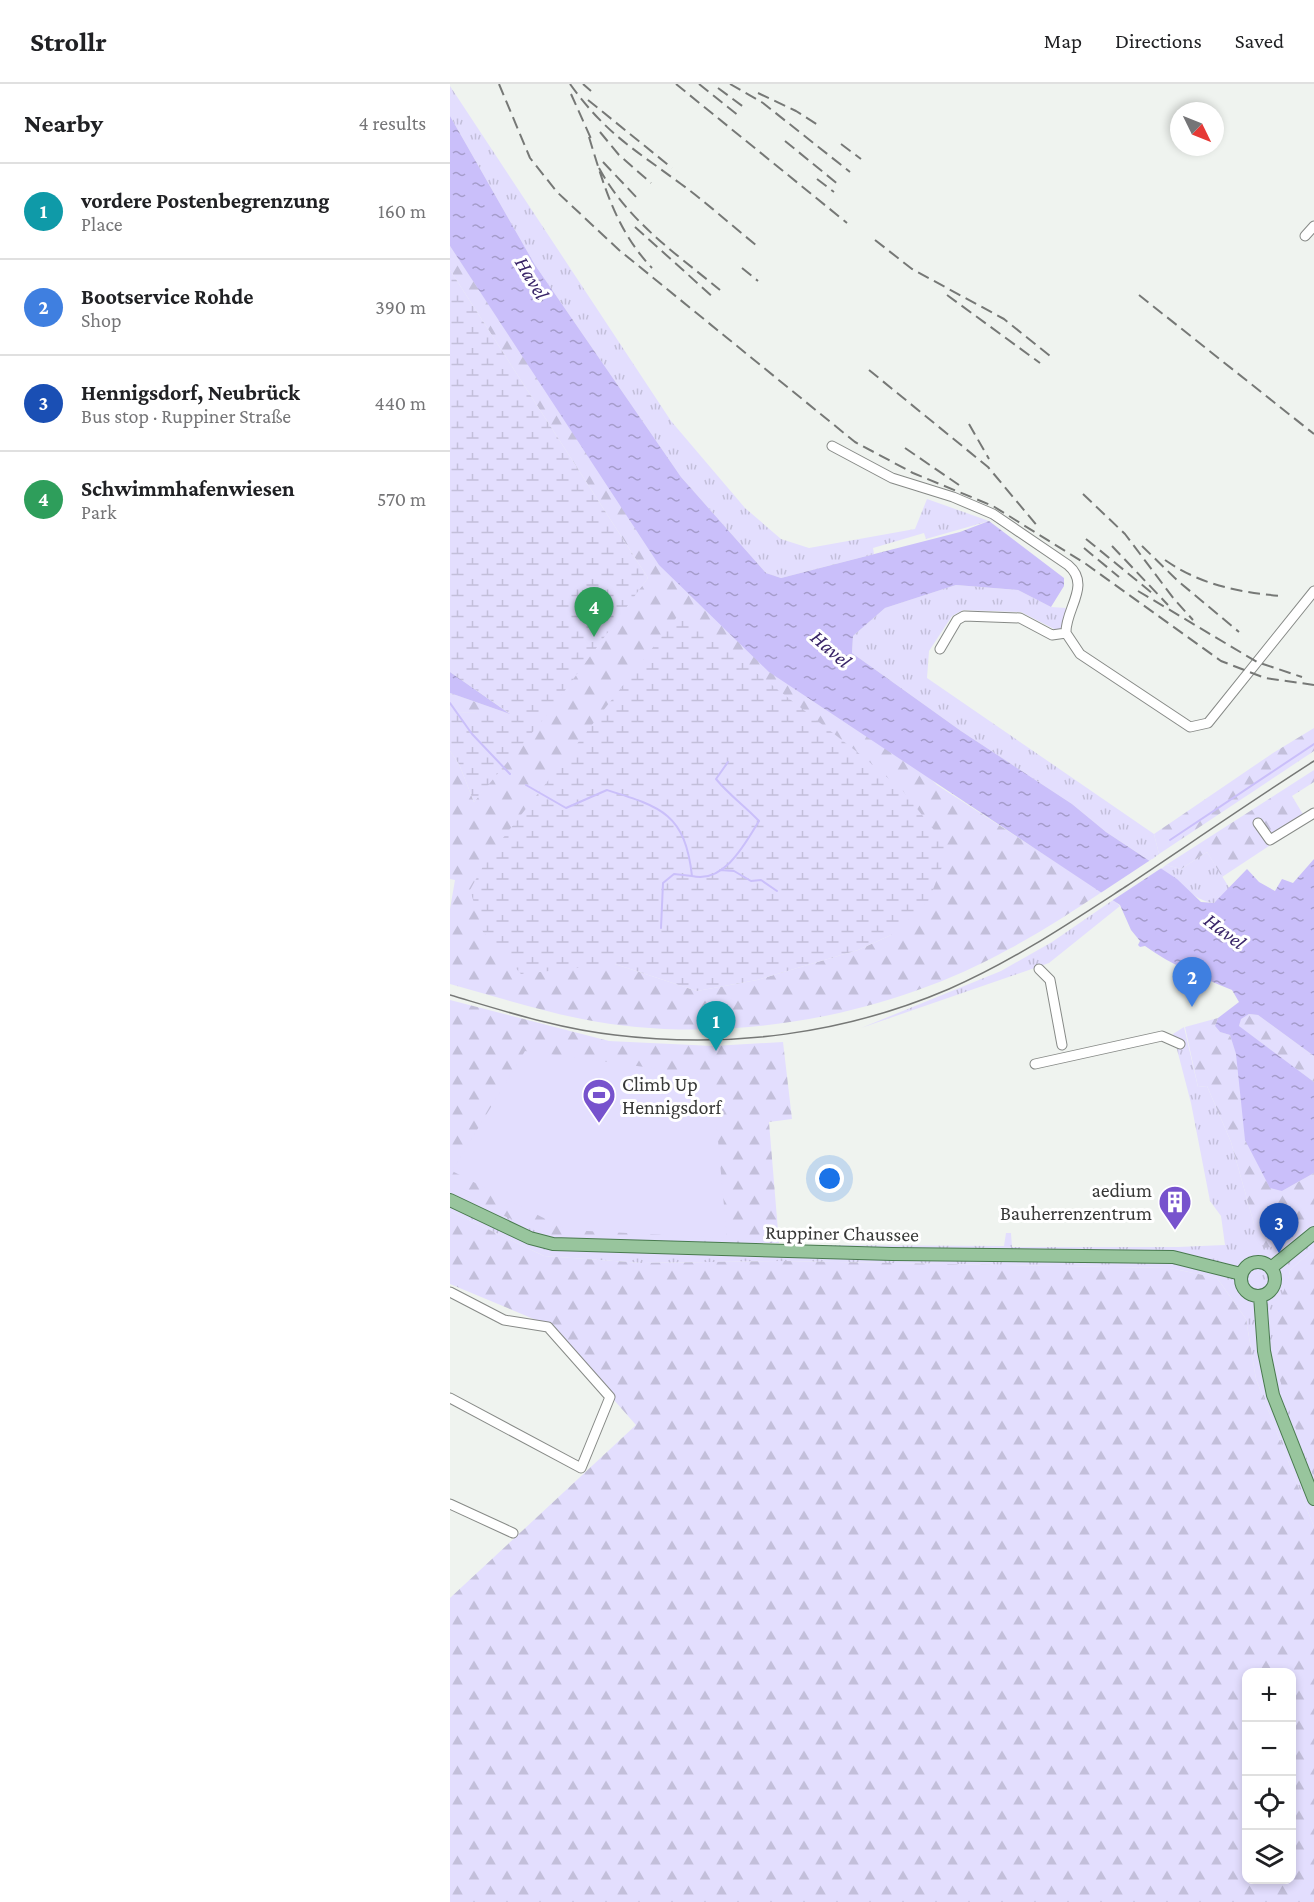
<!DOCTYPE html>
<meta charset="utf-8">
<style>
:root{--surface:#fff;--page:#f2f2f2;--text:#202124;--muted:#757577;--line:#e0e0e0;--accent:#1a73e8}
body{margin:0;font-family:"Crimson Pro",serif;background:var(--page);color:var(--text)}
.controls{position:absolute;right:18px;bottom:18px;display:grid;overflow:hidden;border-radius:12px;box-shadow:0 3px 9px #0003}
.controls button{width:54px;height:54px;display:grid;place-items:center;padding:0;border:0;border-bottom:2px solid var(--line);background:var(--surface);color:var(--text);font:30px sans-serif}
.compass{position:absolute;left:720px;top:18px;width:54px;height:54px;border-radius:50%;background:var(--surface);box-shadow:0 3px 9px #0003;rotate:133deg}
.you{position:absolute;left:380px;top:1095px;width:21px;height:21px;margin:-15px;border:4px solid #fff;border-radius:50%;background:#1a73e8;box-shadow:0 0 0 9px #1a73e833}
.badge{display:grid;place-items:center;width:39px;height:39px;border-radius:50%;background:var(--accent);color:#fff;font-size:20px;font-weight:700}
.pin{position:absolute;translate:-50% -50px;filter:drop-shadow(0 2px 3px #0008)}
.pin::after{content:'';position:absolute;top:32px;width:21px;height:18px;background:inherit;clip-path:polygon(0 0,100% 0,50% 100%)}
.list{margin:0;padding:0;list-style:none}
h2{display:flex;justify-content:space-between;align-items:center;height:78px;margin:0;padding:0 24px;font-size:26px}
h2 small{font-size:20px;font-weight:400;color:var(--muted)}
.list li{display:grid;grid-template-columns:39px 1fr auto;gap:18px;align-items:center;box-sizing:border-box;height:96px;padding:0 24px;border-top:2px solid var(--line)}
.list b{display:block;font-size:22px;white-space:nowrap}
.list p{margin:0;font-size:20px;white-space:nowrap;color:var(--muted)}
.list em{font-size:20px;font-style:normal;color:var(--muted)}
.icon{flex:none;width:33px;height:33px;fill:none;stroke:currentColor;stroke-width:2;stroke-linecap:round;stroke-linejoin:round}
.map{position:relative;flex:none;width:864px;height:1818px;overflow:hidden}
header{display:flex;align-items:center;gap:36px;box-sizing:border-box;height:84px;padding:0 30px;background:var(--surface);border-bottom:2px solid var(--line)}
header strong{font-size:28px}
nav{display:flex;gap:33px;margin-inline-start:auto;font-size:21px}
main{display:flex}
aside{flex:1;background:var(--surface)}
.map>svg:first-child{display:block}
.grass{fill:url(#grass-tufts)}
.forest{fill:url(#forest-firs);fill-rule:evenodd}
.wetland{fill:url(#wetland-marsh)}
.garden{fill:#e3defe}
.water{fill:url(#water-ripples)}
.pier{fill:#eff3ef}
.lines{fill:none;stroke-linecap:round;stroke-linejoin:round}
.stream{stroke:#cabffa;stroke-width:2}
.minor-casing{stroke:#878a87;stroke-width:11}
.major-casing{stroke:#497a4f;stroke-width:14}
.minor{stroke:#fff;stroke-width:9}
.major{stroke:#98c59d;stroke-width:12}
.tram{stroke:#767876;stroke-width:1.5}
.rail{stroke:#767876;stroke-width:2;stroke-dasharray:12 6;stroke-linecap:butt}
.labels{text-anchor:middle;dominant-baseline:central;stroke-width:6;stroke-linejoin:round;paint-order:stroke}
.poi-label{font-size:20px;fill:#373837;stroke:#fff;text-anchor:start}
.street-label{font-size:20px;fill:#373837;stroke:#fff}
.water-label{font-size:21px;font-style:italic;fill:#392568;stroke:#fff}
</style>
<header>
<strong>Strollr</strong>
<nav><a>Map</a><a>Directions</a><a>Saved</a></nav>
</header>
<main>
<aside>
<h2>Nearby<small>4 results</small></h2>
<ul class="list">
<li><span class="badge" style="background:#0f9aa8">1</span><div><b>vordere Postenbegrenzung</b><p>Place</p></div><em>160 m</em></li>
<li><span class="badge" style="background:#3f7fe0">2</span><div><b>Bootservice Rohde</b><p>Shop</p></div><em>390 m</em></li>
<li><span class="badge" style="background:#1a4fb4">3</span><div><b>Hennigsdorf, Neubrück</b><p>Bus stop · Ruppiner Straße</p></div><em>440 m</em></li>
<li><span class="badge" style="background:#2e9e5b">4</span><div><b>Schwimmhafenwiesen</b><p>Park</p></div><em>570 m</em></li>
</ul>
</aside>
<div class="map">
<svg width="864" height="1818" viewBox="0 0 864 1818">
<defs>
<pattern id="grass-tufts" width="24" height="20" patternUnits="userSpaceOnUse" patternTransform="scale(1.5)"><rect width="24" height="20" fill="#e3defe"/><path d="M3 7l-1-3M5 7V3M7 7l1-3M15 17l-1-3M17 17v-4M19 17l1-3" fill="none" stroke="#c3bfda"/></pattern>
<pattern id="forest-firs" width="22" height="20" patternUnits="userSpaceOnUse" patternTransform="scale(1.5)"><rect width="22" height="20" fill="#e3defe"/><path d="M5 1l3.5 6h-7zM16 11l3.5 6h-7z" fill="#c3bfda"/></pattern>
<pattern id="wetland-marsh" width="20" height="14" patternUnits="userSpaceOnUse" patternTransform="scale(1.5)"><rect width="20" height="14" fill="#e3defe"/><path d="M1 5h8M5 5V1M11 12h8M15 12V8" fill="none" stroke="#c3bfda"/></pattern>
<pattern id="water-ripples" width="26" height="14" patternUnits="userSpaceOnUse" patternTransform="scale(1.5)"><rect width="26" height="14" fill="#cabffa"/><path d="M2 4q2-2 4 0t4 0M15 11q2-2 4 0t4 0" fill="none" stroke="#a59ccb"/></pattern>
</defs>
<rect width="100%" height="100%" fill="#eff3ef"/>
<path class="grass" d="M0 2 221 337 295 424 331 455 359 464 465 445 477 415 539 437 476 455 474 449 423 464 424 470 331 494 316 489 231 393 85 181 0 32Z
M506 501 568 506 601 523 616 524 610 548 571 528 513 526 502 532 479 567 477 594 704 750 709 770 700 777 656 748 622 720 511 647 402 569 403 552 435 524Z
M757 768 780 805 764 819C743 817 729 796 711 785L716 781 731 785Z
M663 816 670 822 599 879 411 944 551 887 602 858Z
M734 943 748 1003 757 1002 781 1058 804 1140 834 1161 864 1140V1165L840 1186C836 1214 823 1227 824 1257 827 1305 853 1346 864 1393 864 1408 864 1427 864 1443L806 1295 796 1235 767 1194 720 1184 330 1177 192 1179 94 1172 0 1127V1108L185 1160 554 1162 556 1149H561L562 1163H728L775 1161 771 1132 760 1117 741 1019 723 950Z"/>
<path class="forest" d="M0 162 108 325 487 701 652 808C622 828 591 848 559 865 435 934 271 963 132 935 87 926 44 912 0 900V825L5 796 0 795V667L9 680 24 718 198 494 0 186ZM441 851 408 866 307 896 247 907 165 880Z
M0 609 60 630 0 628Z
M864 644V667L709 770 704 750 823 669Z
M864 686V698L842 712 857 737 772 793 757 768 731 785 716 781Z
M0 916 159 957 263 962 333 958 342 1035 319 1038 329 1159 185 1160 102 1153 0 1108Z
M799 930 808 931 864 972V998L789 943 790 935Z
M768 934 765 942 770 948 780 951 832 1107 864 1089V1140L834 1161 814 1164 804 1140 781 1058 757 1002 748 1003 735 943Z
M0 1127 94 1172 192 1179 330 1177 720 1184 767 1194 796 1235 806 1295 864 1443V1818H0V1514L186 1341 98 1241 0 1200ZM796 1588H842V1796H796Z
M864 1165V1394C849 1350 812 1270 826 1225 831 1209 837 1205 840 1186Z"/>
<path class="wetland" d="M0 186 198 494 96 632 24 718 9 680 0 667V628L59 629 0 588Z
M230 529 416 675 453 707 499 765 478 818 441 851 408 866 307 896 247 907 165 880 71 890 33 848 20 806 38 773Z"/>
<path class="garden" d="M75 967 262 992 277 1154 117 1146 2 1087Z"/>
<path class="water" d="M0 32 85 181 231 393 316 489 331 494 510 448 539 437 614 494V502L601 523 568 506 506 501 435 524 403 552 402 569 511 647 622 720 656 748 727 795 751 818 764 819 797 785 809 798 825 807 832 795 843 799 864 775V972L808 931 799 930 791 935 789 942 864 998V1089L832 1107 820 1104 795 1056 786 970 780 951 770 948 765 942 768 934 789 918 782 906C753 894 721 881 695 862L690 863 688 861 690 857 681 846 670 821 319 588 209 481 0 162Z
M0 588 60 630 0 609Z"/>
<path class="pier" d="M702 775 713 783 660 818 649 810Z"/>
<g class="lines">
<path class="stream" d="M0 619 22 650 60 690
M76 701 116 724 157 706C212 723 235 730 242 792 274 800 295 760 309 737 295 722 279 711 266 695L278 678
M720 756 864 660
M270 786 284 787 301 797 311 796 327 807
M211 844 213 799 224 790 242 792"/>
<g class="minor-casing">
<path id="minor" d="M855 152 864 142
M382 362 442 394 503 413 543 430 618 481C642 501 615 525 616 549
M490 565 507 536 514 532 570 534 602 551 616 549 630 570 740 643 758 639 864 507
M808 739 820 756 864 729
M589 885 600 896 612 961
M585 980 712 952 730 960
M0 1208 54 1236 98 1243 160 1313 131 1384 0 1314
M0 1420 63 1449"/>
</g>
<g class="major-casing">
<path id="major" d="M0 1116 80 1154 103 1160 442 1170 723 1173 791 1190
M791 1195a17 17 0 1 1 34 0a17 17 0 1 1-34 0Z
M821 1184 864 1149
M810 1212 814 1267 823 1311 864 1415"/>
</g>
<use href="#minor" class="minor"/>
<use href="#major" class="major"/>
<path class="tram" d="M0 911C54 927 109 945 165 951 279 965 394 950 499 905 561 878 618 840 675 803 738 761 800 718 864 677"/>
<path class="rail" d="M49 0 80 74 107 108 169 166 405 358 463 389 543 422 636 480 771 577 815 594 864 601
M120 0C156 50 184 65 231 100 257 119 281 141 306 161
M133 0 141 7
M226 0 397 139
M249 0 289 32
M280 0 313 19 400 88
M268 4 295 24
M308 9 346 27 371 43
M121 10 143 59
M138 16 222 84
M150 48 169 71 201 99
M139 53C154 102 166 146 202 184
M335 57 389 101
M391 60 411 75
M153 78 188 115
M149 84C178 137 224 168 270 206
M367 95 384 108
M185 143 264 214
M425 156 462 185 554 235 604 275
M292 184 308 197
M497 211 590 279
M689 211 864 350
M419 286 538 383 589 444
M519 340 539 375
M455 364 509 401
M633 410 675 450 724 515 743 536
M636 455 702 509
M662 462 718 521
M692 462 728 497 789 548
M634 464 669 493
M715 476C751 501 788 508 831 512
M688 507 807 578 852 593"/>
</g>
<defs>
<g id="stadium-pin" transform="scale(1.725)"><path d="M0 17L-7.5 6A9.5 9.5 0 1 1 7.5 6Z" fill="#7753cd" stroke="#fff"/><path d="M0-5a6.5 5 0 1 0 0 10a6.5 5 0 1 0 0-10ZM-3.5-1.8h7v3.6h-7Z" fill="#fff"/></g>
<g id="building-pin" transform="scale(1.725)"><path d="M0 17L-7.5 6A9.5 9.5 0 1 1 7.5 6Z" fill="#7753cd" stroke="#fff"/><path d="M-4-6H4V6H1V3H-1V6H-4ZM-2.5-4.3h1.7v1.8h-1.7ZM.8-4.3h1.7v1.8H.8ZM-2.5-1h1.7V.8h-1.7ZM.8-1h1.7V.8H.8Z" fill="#fff"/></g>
</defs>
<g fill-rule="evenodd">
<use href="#stadium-pin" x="149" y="1011"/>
<use href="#building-pin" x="725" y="1118"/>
</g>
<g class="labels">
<g class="poi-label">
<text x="172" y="1000">Climb Up<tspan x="172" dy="23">Hennigsdorf</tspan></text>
<text x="702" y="1106" text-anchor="end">aedium<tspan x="702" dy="23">Bauherrenzentrum</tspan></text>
</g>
<g class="street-label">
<text transform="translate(392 1149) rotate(1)">Ruppiner Chaussee</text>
</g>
<g class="water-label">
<text transform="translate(82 194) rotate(59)">Havel</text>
<text transform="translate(381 565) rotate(41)">Havel</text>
<text transform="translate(775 847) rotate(37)">Havel</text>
</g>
</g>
</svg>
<div class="controls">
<button>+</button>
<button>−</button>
<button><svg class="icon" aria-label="locate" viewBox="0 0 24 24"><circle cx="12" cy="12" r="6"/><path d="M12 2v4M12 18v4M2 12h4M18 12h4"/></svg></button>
<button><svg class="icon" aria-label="layers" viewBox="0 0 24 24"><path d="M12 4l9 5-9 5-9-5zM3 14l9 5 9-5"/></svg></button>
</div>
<svg class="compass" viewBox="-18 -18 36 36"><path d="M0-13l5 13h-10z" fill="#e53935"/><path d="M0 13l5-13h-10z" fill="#757577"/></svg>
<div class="you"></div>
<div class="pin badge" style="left:266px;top:967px;background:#0f9aa8">1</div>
<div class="pin badge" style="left:742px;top:923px;background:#3f7fe0">2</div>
<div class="pin badge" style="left:829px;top:1169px;background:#1a4fb4">3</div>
<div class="pin badge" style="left:144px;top:553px;background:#2e9e5b">4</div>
</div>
</main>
